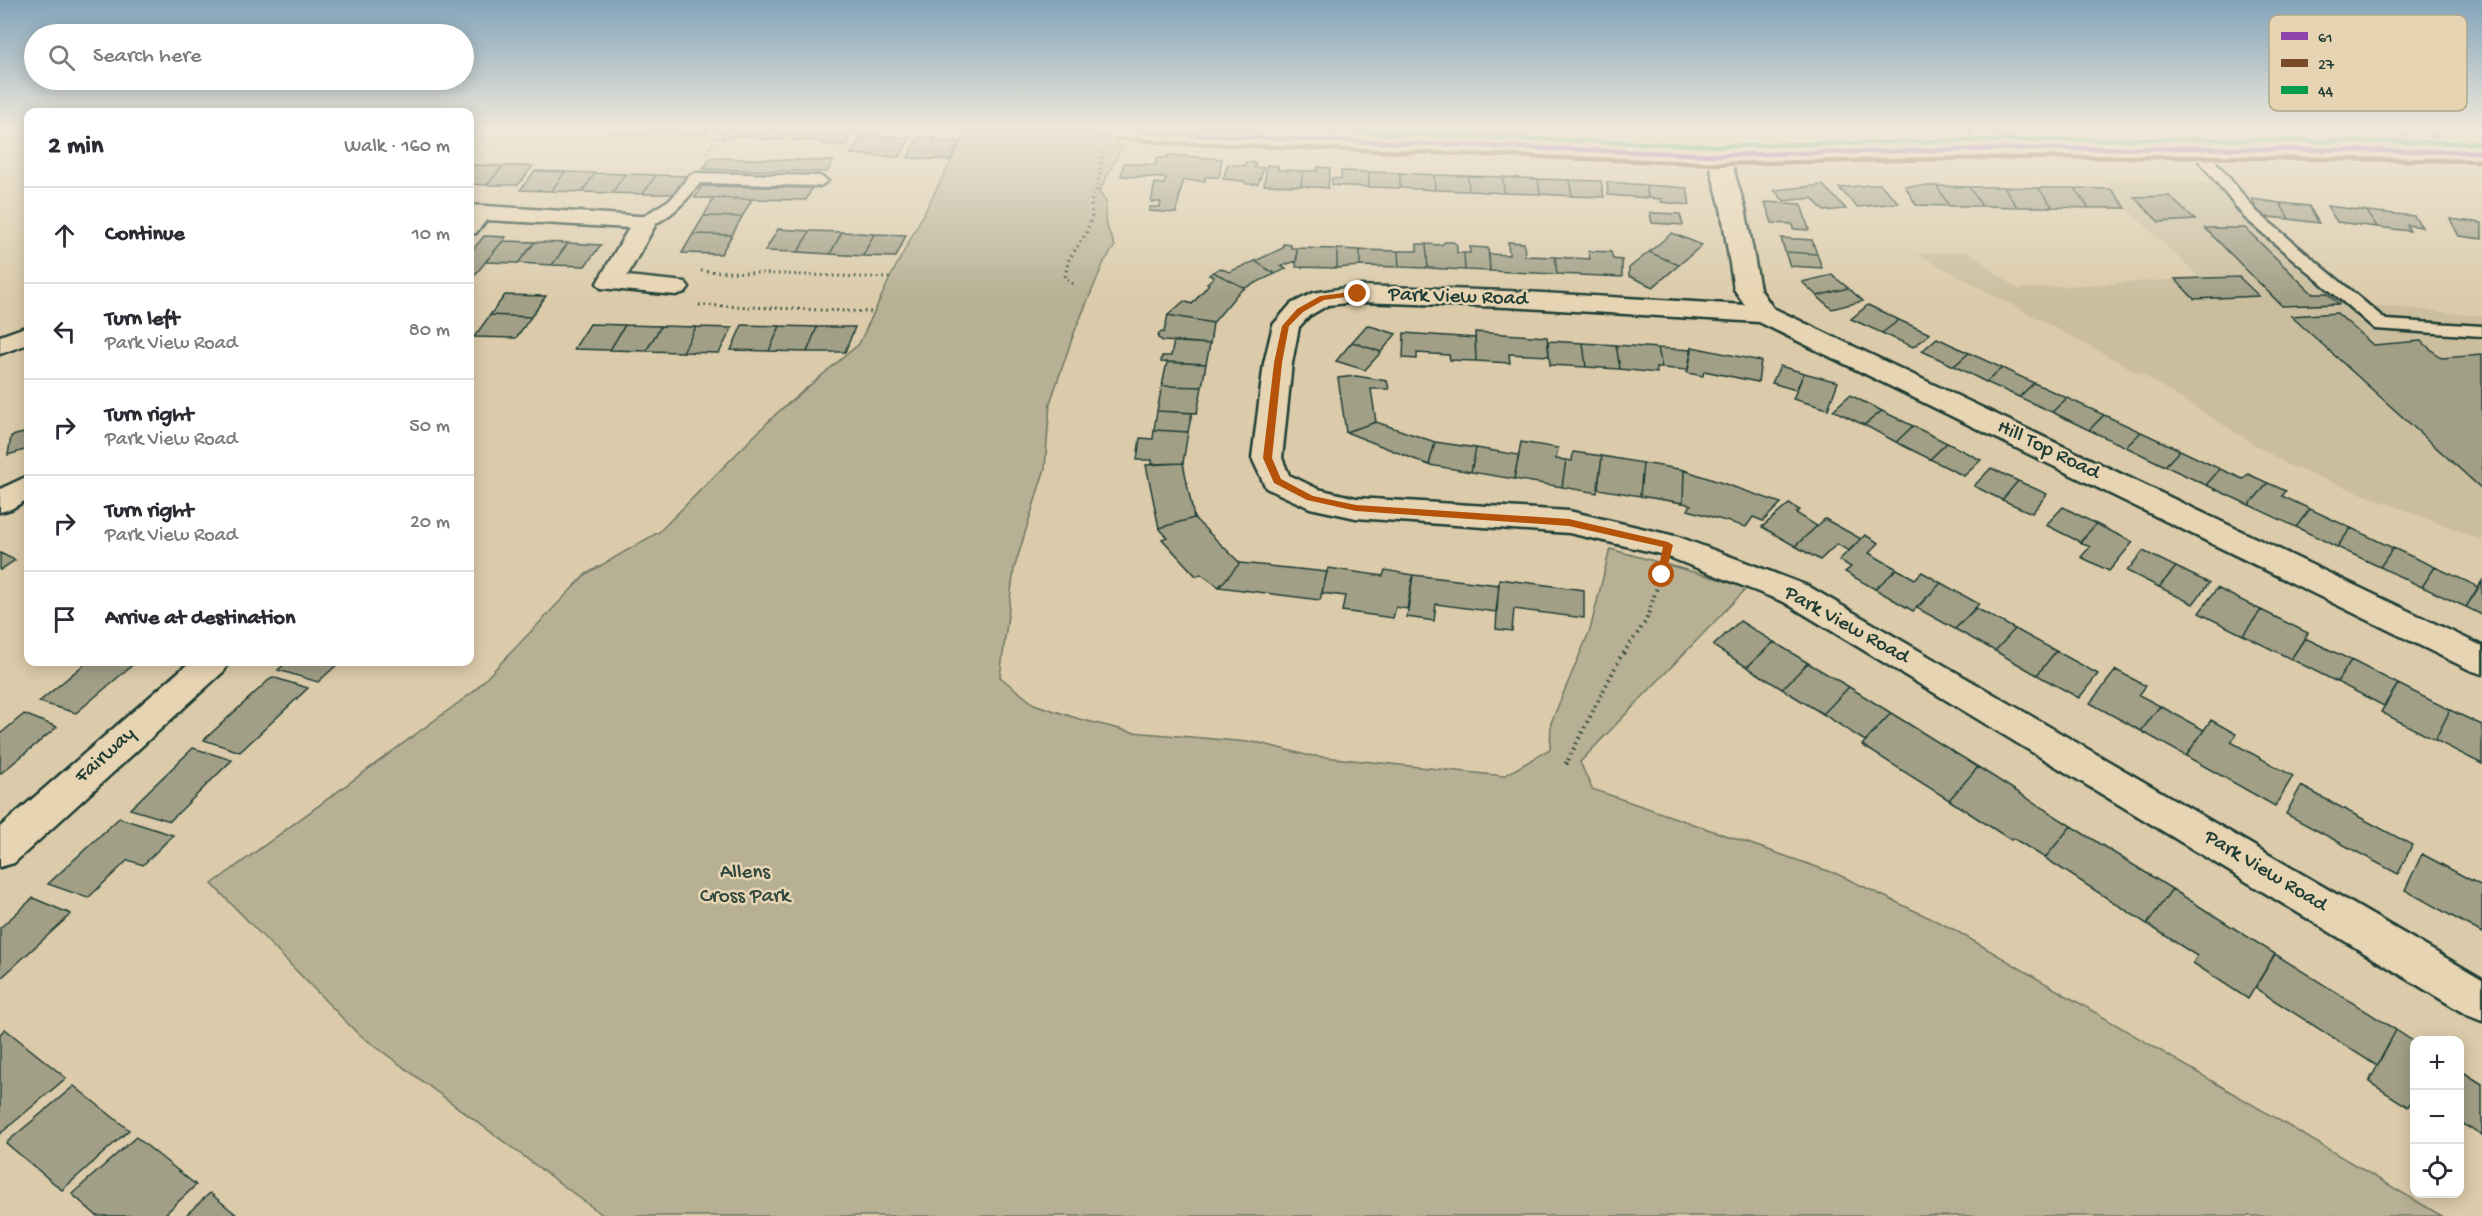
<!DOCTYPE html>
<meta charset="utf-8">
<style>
:root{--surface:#fff;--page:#f7f7f7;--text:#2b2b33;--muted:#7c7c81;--line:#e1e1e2}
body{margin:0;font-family:"Gochi Hand",sans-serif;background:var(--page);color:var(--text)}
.controls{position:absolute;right:18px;bottom:18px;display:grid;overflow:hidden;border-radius:12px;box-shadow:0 3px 15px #0003}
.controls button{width:54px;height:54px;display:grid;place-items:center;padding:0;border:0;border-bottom:2px solid var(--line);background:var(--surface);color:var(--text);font:30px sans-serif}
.stop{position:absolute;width:18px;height:18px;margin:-14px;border:4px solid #b45309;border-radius:50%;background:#fff}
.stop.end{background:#b45309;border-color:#fff;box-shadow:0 2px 6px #0008}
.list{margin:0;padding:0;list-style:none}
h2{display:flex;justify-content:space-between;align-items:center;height:78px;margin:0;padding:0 24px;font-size:26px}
h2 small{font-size:20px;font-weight:400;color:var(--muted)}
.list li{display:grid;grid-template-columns:39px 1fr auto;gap:18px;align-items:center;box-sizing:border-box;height:96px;padding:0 24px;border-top:2px solid var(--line)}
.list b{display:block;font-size:22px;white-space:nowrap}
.list p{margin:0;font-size:20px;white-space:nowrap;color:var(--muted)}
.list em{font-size:20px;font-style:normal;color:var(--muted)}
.icon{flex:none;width:33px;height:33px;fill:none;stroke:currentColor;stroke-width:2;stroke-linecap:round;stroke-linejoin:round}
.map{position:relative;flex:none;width:2482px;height:1216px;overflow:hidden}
.search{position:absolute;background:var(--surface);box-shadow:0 3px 15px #0003;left:24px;top:24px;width:450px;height:66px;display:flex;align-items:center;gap:15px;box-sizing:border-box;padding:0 21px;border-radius:33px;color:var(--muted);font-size:22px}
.panel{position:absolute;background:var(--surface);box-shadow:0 3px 15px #0003;left:24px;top:108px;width:450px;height:558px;border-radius:12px}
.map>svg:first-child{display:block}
.built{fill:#cabe9f}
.green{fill:#b8b094;stroke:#6c7664;stroke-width:1.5}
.building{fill:#a19f86;stroke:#1f3d34;stroke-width:1.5}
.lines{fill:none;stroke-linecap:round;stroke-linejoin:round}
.service-casing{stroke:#1f3d34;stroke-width:5}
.minor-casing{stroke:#1f3d34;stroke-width:5}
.tertiary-casing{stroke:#1f3d34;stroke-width:5}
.path-far2{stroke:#1f3d34;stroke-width:3;stroke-dasharray:1.5 4;stroke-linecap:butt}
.path-far1{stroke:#1f3d34;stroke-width:4;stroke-dasharray:1.5 4.5;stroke-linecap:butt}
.path{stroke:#1f3d34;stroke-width:4.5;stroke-dasharray:2 6;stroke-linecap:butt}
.service{fill:#e7d4b2;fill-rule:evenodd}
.minor{fill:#e7d4b2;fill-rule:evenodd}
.tertiary{fill:#e7d4b2;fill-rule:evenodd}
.bus-1-casing{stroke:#e7d4b2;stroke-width:8}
.bus-2-casing{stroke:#e7d4b2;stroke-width:8}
.bus-3-casing{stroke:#e7d4b2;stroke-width:8}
.bus-1{stroke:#8e44ad;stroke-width:4.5}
.bus-2{stroke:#7a4b2a;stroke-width:4.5}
.bus-3{stroke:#039c4e;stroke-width:4.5}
.route{fill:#b45309}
.labels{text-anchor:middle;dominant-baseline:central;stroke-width:5;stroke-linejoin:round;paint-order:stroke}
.street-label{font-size:21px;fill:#1f3d34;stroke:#e7d4b2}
.park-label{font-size:21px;fill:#2e483e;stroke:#e7d4b2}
.key{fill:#e7d4b2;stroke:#aba78c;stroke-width:1.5}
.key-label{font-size:16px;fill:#1f3d34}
</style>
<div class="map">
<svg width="2482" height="1216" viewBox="0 0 2482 1216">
<rect width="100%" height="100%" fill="#dbcbaa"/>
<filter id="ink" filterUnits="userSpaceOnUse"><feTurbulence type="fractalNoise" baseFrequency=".0167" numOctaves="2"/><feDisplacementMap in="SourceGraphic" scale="12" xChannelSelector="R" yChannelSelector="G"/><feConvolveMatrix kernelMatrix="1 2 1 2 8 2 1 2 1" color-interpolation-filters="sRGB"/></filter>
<g filter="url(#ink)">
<path class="built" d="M2099 180 2224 184 2363 304 2482 316V540L2288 465 2143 375 1917 254 1969 252 2018 289 2200 278 2126 208 2111 189Z"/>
<path class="green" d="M968 129H1039L1126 139 1099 192 1106 202 1105 222 1115 246 1104 262 1074 333 1050 403 1045 468 1014 569 1000 677 1034 704 1079 719 1132 732 1260 743 1306 755 1504 776 1550 749 1551 723 1590 630 1610 549 1748 587 1580 762 1592 789 1837 874 1953 929 2442 1216H604L356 1032 212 884 473 692 586 574 659 532 777 413 859 344 890 278Z"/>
<path class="building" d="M611 129H632L629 134 607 133Z
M632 129H654L650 134H629Z
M663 129H686L683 134 660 133Z
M686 129H709L705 134H683Z
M727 129H760L755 136 734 135 732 138H721Z
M760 129H788L782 140 759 139 763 134 757 133Z
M788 129H820L813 141 792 140 795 136H784Z
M820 129H854L845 145 821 144 822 141H813Z
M863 135 910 138 899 157 851 154Z
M918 137 935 138 934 141 959 142 951 160 908 158Z
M1168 155 1222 159 1219 177H1205V181L1183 180 1176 213 1149 211 1150 207H1160L1161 202H1151L1155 183 1164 184 1166 178 1121 176 1124 163 1155 165 1157 158H1167Z
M711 158 833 161 827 172 703 169Z
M1246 162 1256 163 1254 167 1264 168 1258 184H1246L1244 181 1223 179 1228 164 1245 166Z
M472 165 503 166 487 185 470 184V168Z
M1267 165 1278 166V170L1303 171 1301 186 1264 185Z
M503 166H533L518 185H487Z
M1318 167 1330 168 1328 188 1301 186 1303 171H1317Z
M535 171 565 172 551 191 520 190Z
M1341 171 1369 172V187L1332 185V178L1341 179Z
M565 172 595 173 582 192 551 191Z
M1369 172 1400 173V188L1369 187Z
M595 173 625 174 612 193 582 192Z
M1400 173 1434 175 1435 190 1400 188Z
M625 174 656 175 643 194 612 193Z
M656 175 686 176 674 194H643Z
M1434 175 1468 176 1469 191 1435 190Z
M1468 176 1503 177 1504 193 1469 191Z
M1503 177 1538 179 1540 194 1504 193Z
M1538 179 1569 180 1572 196 1540 194Z
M1569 180 1601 181 1604 197 1572 196Z
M1607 182 1646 185 1648 198 1608 195Z
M1880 184 1899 203 1857 207 1839 188Z
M1646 185 1687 188 1690 205 1661 202V199L1648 198Z
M1823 185 1846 209 1824 211 1812 198 1784 201 1774 190Z
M702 186 812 188 806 200 695 198Z
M1905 186H1937L1949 206 1916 205Z
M1937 186 1969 187 1982 206H1949Z
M1969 187H2004L2017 207 1982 206Z
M2004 187 2038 188 2053 207H2017Z
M2038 188H2074L2089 208 2053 207Z
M2074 188 2111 189 2126 208H2089Z
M2169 196 2195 220 2159 222 2134 197Z
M714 198 752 199 742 217 704 216Z
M2252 199 2280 203 2289 219 2260 216Z
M1765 202 1801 204 1809 230 1793 229 1792 224 1772 223Z
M2280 203 2309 206 2319 223 2289 219Z
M2327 206 2367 211 2377 227 2337 222Z
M2367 211 2414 216 2422 227 2407 225 2410 231 2377 227Z
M1650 213 1680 214 1683 225 1652 223Z
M704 216 742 217 732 235 693 234Z
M2450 219 2482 223V239L2459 236Z
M2205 228H2245L2312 293H2327L2339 304 2282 306Z
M778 229 810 231 798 252 765 251Z
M810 231 842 232 830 254 798 252Z
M842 232 874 234 863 256 830 254Z
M1672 233 1702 245 1679 265 1649 252Z
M693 234 732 235 721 254 682 253Z
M874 234 906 235 896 257 863 256Z
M484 236 506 237 470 281V253Z
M1781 238 1812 240 1817 254 1785 252Z
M503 241 535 242 518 263 485 262Z
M535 242 568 243 552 265 518 263Z
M1445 242H1453L1457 245V253H1464L1465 270 1428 268 1426 244 1441 245Z
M1508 242 1524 243 1525 256 1555 257 1557 274 1490 271 1489 254 1509 255Z
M568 243 601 245 585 266 552 265Z
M1283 244 1291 245V248H1297V261L1281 266 1286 269 1275 274 1255 261 1283 248Z
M1417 244H1426L1428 268 1399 267 1398 251H1417Z
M1470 247 1488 248 1490 271 1465 270 1464 253H1470Z
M1297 248 1337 249V268L1296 267Z
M1337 249 1360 250V266L1337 268Z
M1360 250 1398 251 1399 267 1360 266Z
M1588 251 1611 252 1613 259 1622 260V277L1557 274 1555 257 1590 259Z
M1649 252 1679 265 1653 287 1629 276V268Z
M1785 252 1817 254 1822 268 1790 266Z
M1255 261 1275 274 1245 288 1213 272 1220 268 1229 272Z
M1213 272 1245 288 1238 293 1213 323 1168 315 1184 301 1192 304 1209 284 1207 283 1214 277 1209 275Z
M1832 275 1848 288 1817 296 1802 282Z
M2239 277 2259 296 2194 299 2175 279Z
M1848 288 1863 301 1832 309 1817 296Z
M505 295 546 296 531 317 490 315Z
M1868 305 1899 320 1882 333 1851 319Z
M2337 313 2373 345 2421 341 2441 358 2482 355V489L2291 316Z
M490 315 531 317 516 338 474 337Z
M1168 315 1213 323 1210 344 1163 341 1158 338 1159 333 1164 332Z
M1899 320 1930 334 1913 347 1882 333Z
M590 324 625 325 610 350 574 349Z
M625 325 661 326 646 351 610 350Z
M742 325 780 326 769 351 731 350Z
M1367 325 1396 334 1381 352 1352 342Z
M661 326 696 327 683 352 646 351Z
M780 326 817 327 807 352 769 351Z
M696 327 732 328 719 353 683 352Z
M817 327H855L845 352H807Z
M1475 332 1547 337 1549 356 1509 354 1510 363 1476 361Z
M1404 333 1475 338 1476 361 1450 360 1449 355 1417 353V359L1403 358Z
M1937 338 1969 353 1954 366 1922 351Z
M1174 341 1210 344 1206 364 1161 362 1162 356H1171Z
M1548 341 1583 343 1586 367 1550 365Z
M1352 342 1381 352 1365 370 1336 361Z
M1583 343 1616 345 1620 369 1586 367Z
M1616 345 1658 348 1662 368H1656L1657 373 1620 369Z
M1692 347 1761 361 1758 382 1704 371 1703 376 1687 373Z
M1658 348 1692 350 1688 370 1662 368Z
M1969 353 2002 368 1986 382 1954 366Z
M1167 362 1206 364 1202 387 1162 386Z
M1780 366 1804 373 1796 390 1772 383Z
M2002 368 2034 383 2019 397 1986 382Z
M1804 373 1838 382 1828 409 1793 399Z
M1356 376 1387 381 1389 389H1371L1376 422 1346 432 1338 378Z
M2034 383 2067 398 2052 412 2019 397Z
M1162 386 1202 387 1197 413 1157 411Z
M1850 395 1882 411 1864 425 1833 410Z
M2067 398 2104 415 2089 430 2052 412Z
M1157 411 1192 413 1188 432 1154 430Z
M1882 411 1913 426 1896 442 1864 425Z
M2104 415 2141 432 2126 447 2089 430Z
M1376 422 1435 442 1429 465 1346 432Z
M1913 426 1947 443 1930 459 1896 442Z
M1154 430 1188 432 1183 463 1152 464V460H1137L1140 438 1153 439Z
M28 432V449L8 455 11 436Z
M2141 432 2180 450 2165 466 2126 447Z
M1435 442 1476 448 1471 472 1429 465Z
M1521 442 1558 448 1556 459 1566 460 1562 487 1514 479Z
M1947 443 1981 460 1964 476 1930 459Z
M1476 448 1519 455 1514 479 1471 472Z
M2180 450 2220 469 2206 485 2165 466Z
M1573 452 1602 456 1597 493 1562 487 1566 460 1572 461Z
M1602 456 1643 463 1640 496 1598 489Z
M1183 463 1194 518 1159 528 1146 465Z
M1643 463 1684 470 1683 503 1640 496Z
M1991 468 2018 481 2002 500 1974 486Z
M2220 469 2243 479 2248 474 2268 483 2249 505 2206 485Z
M1684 470 1781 503 1763 521 1753 517 1746 527 1688 510 1691 505 1683 503Z
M2018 481 2047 494 2032 513 2002 500Z
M2268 483 2286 491 2282 496 2310 509 2296 527 2249 505Z
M1789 504 1800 510 1796 513 1817 526 1795 546 1762 527Z
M2063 507 2096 524 2080 542 2046 525Z
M2310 509 2351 528 2337 547 2296 527Z
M1194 518 1240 563 1219 587 1201 574 1196 576 1162 539 1167 537 1159 528Z
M1825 519 1861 539 1849 551 1837 544 1820 560 1795 546Z
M2096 524 2133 542 2109 571 2081 557 2090 547 2080 542Z
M2351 528 2393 548 2380 567 2337 547Z
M1865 535 1879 543 1869 553 1897 569 1875 589 1845 572 1851 567 1839 560Z
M2393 548 2435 567 2422 587 2380 567Z
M2143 551 2176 567 2159 587 2127 571Z
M0 553 15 560 0 570Z
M1240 563 1327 572 1320 600 1219 587Z
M2176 567 2209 583 2193 604 2159 587Z
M2435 567 2479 587 2466 607 2422 587Z
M1328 568 1383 576 1385 570 1413 575 1407 609 1396 607 1393 618 1342 611 1345 596 1322 593Z
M1897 569 1915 579 1922 572 1941 583 1913 611 1875 589Z
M1413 575 1499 585 1496 612 1436 604 1434 621 1407 617Z
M1499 579 1584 590V618L1514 609 1512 631 1496 629Z
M2482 581V615L2466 607Z
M1941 583 1979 604 1955 629 1917 608Z
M2217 588 2261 610 2243 635 2199 613Z
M1976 608 2015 629 1995 651 1955 629Z
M2261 610 2308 633 2291 659 2243 635Z
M1740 621 1774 642 1747 667 1713 646Z
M2015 629 2056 651 2037 675 1995 651Z
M2305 638 2351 660 2337 682 2291 659Z
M1774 642 1808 663 1782 689 1747 667Z
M2056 651 2098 674 2079 698 2037 675Z
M2351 660 2398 684 2384 706 2337 682Z
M87 662H136L76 713 39 702Z
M287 662H340L318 682 278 670Z
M1808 663 1849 687 1823 714 1782 689Z
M2116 670 2146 686 2139 695 2160 706 2141 731 2090 703Z
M272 677 308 688 240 752 204 740Z
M2398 684 2450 710 2435 740 2381 712Z
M1849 687 1891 713 1865 741 1823 714Z
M2160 706 2204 730 2186 756 2141 731Z
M2450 710 2482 725V764L2435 740Z
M1891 713 1978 767 1949 800 1862 745Z
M24 714 57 727 0 774V734Z
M2211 720 2236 734 2231 742 2293 776 2275 806 2186 756Z
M193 748 232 760 170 821 130 809Z
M1978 767 2071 826 2045 858 2013 838 2011 840 1949 800Z
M2301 786 2412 845 2398 874 2286 814Z
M119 818 173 835 143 865 128 860 88 898 48 884Z
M2071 826 2172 889 2147 924 2045 858Z
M2422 854 2482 886V933L2405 890Z
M2172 889 2275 954 2248 999 2193 963 2197 956 2147 924Z
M33 898 71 914 0 979V928Z
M2275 954 2396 1030 2377 1066 2255 988Z
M5 1029 66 1078 0 1134V1034Z
M2396 1030 2414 1042V1095L2408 1107 2369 1082Z
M2460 1070 2482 1084V1136L2460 1122Z
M74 1086 129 1130 62 1190 6 1143Z
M136 1137 196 1185 163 1216H97L72 1194Z
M210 1193 238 1216H185Z"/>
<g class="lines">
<g class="service-casing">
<path id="service" d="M2197 143 2202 145 2257 212 2386 320 2482 326V336L2375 329 2245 218 2189 148Z
M696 173 820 176 828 181 820 186 700 183C689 198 660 231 639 225L637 222 639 219 672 198 690 175Z
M484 208 492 213 476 233 470 234V219L478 210Z"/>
</g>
<g class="minor-casing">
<path id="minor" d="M1422 129H1444V143L1441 148 1433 150 1425 148 1422 143Z
M1969 129H1991L2003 149 2000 154 1992 156 1984 154Z
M2402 129H2426L2447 151 2444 156C2427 160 2411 143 2402 129Z
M1718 148 1726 150 1729 155 1745 208 1760 289 1773 308 2482 646V674L2470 670 1759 322 1507 307 1358 302 1328 305 1309 316 1299 327 1292 363 1282 458 1289 475 1318 489 1356 498 1569 511 1679 537 1808 586 2482 979V1021L2467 1015 1784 602 1661 554 1569 533 1356 518 1310 508 1266 488 1252 458 1264 363 1273 325 1291 304 1313 293 1358 286 1507 291 1745 305 1734 289 1721 208 1707 155 1710 150Z
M470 205 654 217 657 222 627 276 685 282 689 287 685 292 676 295 601 288 597 283 629 228 470 219Z
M28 476V499L11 509 0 512V489Z
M190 662H229L224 671 14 863 0 867V827Z"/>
</g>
<g class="tertiary-casing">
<path id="tertiary" d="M1104 129H1213L1718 148 1992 142 2197 141 2482 145V159L2197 155 1992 156 1718 162 1173 141 1115 136 1107 134Z
M28 326V344L0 354V336Z"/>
</g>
<path class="path-far2" d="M707 153 720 129
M701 271 890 278
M1073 284 1065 277 1068 261 1087 232 1092 216 1091 202 1097 189 1103 152
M699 305 872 312"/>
<path class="path-far1" d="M1568 760 1620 658 1646 621 1661 575"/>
<path class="path" d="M1566 764 1569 759"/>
<use href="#service" class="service"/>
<use href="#minor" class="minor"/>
<use href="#tertiary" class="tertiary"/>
<g class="bus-1-casing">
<path id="bus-1" d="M1115 129 1173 134 1718 155 1992 149 2197 148 2482 152"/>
</g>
<g class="bus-2-casing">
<path id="bus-2" d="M1114 138 1173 143 1718 164 1992 158 2197 157 2482 161"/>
</g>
<g class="bus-3-casing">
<path id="bus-3" d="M1274 129 1718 146 1992 140 2197 139 2482 143"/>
</g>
<use href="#bus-1" class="bus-1"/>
<use href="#bus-2" class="bus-2"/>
<use href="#bus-3" class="bus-3"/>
</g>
</g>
<linearGradient id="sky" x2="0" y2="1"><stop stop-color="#82a4bb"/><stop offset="0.43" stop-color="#efe8d9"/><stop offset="1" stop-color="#efe8d9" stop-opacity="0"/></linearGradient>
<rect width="2482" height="299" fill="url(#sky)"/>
<path class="route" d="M1358 291 1360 292V295L1324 300 1303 312 1289 326 1282 363 1272 458 1281 479 1313 496 1356 505 1569 519 1668 542 1673 545 1665 577H1658L1657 575 1663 547 1569 526 1356 511 1307 500 1274 483 1263 458 1274 363 1282 326 1297 309 1320 296Z"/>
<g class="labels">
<g class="street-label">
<text transform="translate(1458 298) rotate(2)">Park View Road</text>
<text transform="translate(2048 451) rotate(26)">Hill Top Road</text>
<text transform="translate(1846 626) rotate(29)">Park View Road</text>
<text transform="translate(106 756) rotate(-42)">Fairway</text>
<text transform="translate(2265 872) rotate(31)">Park View Road</text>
</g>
<g class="park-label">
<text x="745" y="873">Allens<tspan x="745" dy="24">Cross Park</tspan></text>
</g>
</g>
<rect x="2269" y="15" width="198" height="96" rx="9" class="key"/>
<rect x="2281" y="32" width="27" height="8" fill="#8e44ad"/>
<rect x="2281" y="59" width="27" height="8" fill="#7a4b2a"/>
<rect x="2281" y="86" width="27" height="8" fill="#039c4e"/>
<g class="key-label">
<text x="2318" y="42">61</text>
<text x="2318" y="69">27</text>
<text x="2318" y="96">44</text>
</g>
</svg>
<div class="controls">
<button>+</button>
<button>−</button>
<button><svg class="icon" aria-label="locate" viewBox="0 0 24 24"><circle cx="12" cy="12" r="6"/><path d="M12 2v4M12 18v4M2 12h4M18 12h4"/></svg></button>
</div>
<div class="stop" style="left:1662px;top:575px"></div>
<div class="stop end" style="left:1358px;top:294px"></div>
<div class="search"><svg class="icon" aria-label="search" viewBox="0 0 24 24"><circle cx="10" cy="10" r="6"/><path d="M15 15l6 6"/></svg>Search here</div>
<section class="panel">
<h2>2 min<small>Walk · 160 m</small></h2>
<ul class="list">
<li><svg class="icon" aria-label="ahead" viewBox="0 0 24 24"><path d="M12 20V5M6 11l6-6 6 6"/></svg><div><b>Continue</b></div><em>10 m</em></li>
<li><svg class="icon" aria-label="left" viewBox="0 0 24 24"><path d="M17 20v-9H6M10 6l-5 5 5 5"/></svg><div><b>Turn left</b><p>Park View Road</p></div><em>80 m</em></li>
<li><svg class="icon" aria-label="right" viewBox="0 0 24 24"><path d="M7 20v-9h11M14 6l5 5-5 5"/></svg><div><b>Turn right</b><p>Park View Road</p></div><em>50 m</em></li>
<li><svg class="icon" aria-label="right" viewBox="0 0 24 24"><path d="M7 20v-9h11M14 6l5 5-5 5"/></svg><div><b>Turn right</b><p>Park View Road</p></div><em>20 m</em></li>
<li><svg class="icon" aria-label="arrive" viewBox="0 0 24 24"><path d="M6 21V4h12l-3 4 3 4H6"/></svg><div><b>Arrive at destination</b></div></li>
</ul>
</section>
</div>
